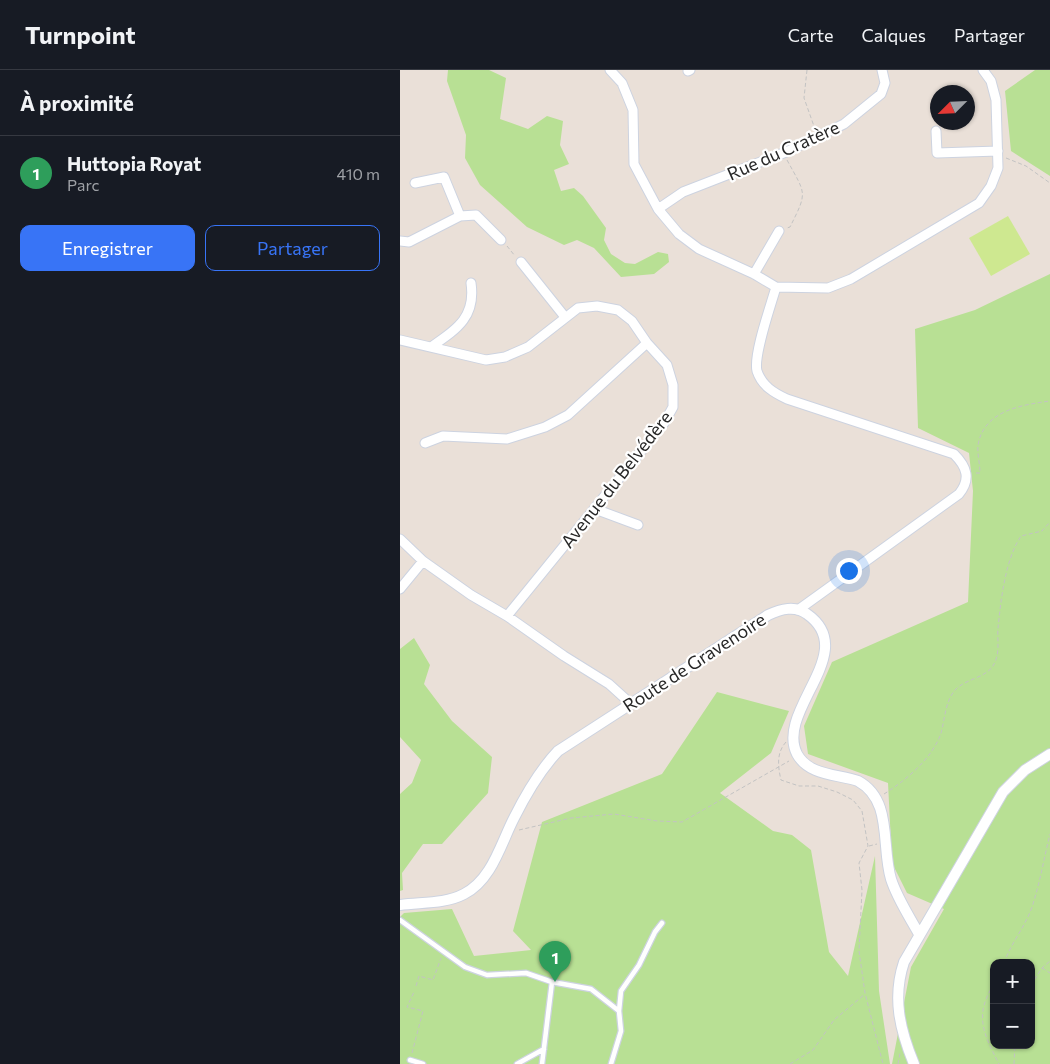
<!DOCTYPE html>
<html lang="fr">
<meta charset="utf-8">
<style>
:root{--surface:#171b24;--page:#20242c;--text:#f1f3f6;--muted:#9ea1a6;--line:#363941;--accent:#3874f6}
body{margin:0;font-family:Commissioner,sans-serif;background:var(--page);color:var(--text)}
.controls{position:absolute;right:15px;bottom:15px;display:grid;overflow:hidden;border-radius:10px;box-shadow:0 1px 4px #0004}
.controls button{width:45px;height:45px;display:grid;place-items:center;padding:0;border:0;border-bottom:1px solid var(--line);background:var(--surface);color:var(--text);font:25px sans-serif}
.compass{position:absolute;left:530px;top:15px;width:45px;height:45px;border-radius:50%;background:var(--surface);box-shadow:0 1px 4px #0004;rotate:246deg}
.you{position:absolute;left:448px;top:500px;width:18px;height:18px;margin:-12px;border:4px solid #fff;border-radius:50%;background:#1a73e8;box-shadow:0 0 0 8px #1a73e833}
.badge{display:grid;place-items:center;width:32px;height:32px;border-radius:50%;background:var(--accent);color:#fff;font-size:16px;font-weight:700}
.pin{position:absolute;translate:-50% -41px;filter:drop-shadow(0 1px 2px #0008)}
.pin::after{content:'';position:absolute;top:26px;width:18px;height:15px;background:inherit;clip-path:polygon(0 0,100% 0,50% 100%)}
.list{margin:0;padding:0;list-style:none}
h2{display:flex;justify-content:space-between;align-items:center;height:65px;margin:0;padding:0 20px;font-size:21px}
h2 small{font-size:16px;font-weight:400;color:var(--muted)}
.list li{display:grid;grid-template-columns:32px 1fr auto;gap:15px;align-items:center;box-sizing:border-box;height:75px;padding:0 20px;border-top:1px solid var(--line)}
.list b{display:block;font-size:19px;white-space:nowrap}
.list p{margin:0;font-size:16px;white-space:nowrap;color:var(--muted)}
.list em{font-size:16px;font-style:normal;color:var(--muted)}
.actions{display:flex;gap:10px;padding:15px 20px}
.actions a{flex:1;padding:11px 0;border:1px solid var(--accent);border-radius:10px;text-align:center;font-size:18px;color:var(--accent)}
.actions .main{background:var(--accent);color:#fff}
.map{position:relative;flex:none;width:650px;height:994px;overflow:hidden}
header{display:flex;align-items:center;gap:30px;box-sizing:border-box;height:70px;padding:0 25px;background:var(--surface);border-bottom:1px solid var(--line)}
header strong{font-size:24px}
nav{display:flex;gap:28px;margin-inline-start:auto;font-size:18px}
main{display:flex}
aside{flex:1;background:var(--surface)}
.map>svg:first-child{display:block}
.green{fill:#b8e094;fill-rule:evenodd}
.pitch{fill:#cee890}
.lines{fill:none;stroke-linecap:round;stroke-linejoin:round}
.service-casing{stroke:#cdd3e0;stroke-width:7}
.minor-casing{stroke:#cdd3e0;stroke-width:11}
.tertiary-casing{stroke:#cdd3e0;stroke-width:12}
.path{stroke:#c3c3c3;stroke-width:1;stroke-dasharray:4 2.5;stroke-linecap:butt}
.service{stroke:#fff;stroke-width:4.5}
.minor{stroke:#fff;stroke-width:9}
.tertiary{stroke:#fff;stroke-width:10}
.labels{text-anchor:middle;dominant-baseline:central;stroke-width:4.5;stroke-linejoin:round;paint-order:stroke}
.street-label{font-size:18px;fill:#272727;stroke:#fff}
</style>
<header>
<strong>Turnpoint</strong>
<nav><a>Carte</a><a>Calques</a><a>Partager</a></nav>
</header>
<main>
<aside>
<h2>À proximité<small></small></h2>
<ul class="list">
<li><span class="badge" style="background:#2e9e5b">1</span><div><b>Huttopia Royat</b><p>Parc</p></div><em>410 m</em></li>
</ul>
<div class="actions"><a class="main">Enregistrer</a><a>Partager</a></div>
</aside>
<div class="map">
<svg width="650" height="994" viewBox="0 0 650 994">
<rect width="100%" height="100%" fill="#eae0d8"/>
<path class="green" d="M48 0H89L106 8 100 49 128 59 147 46 163 51 160 75 169 94 154 100 161 121 174 118 183 126 206 158 204 170 211 184 225 193 235 194 258 182 268 184 269 192 254 204 221 207 194 178 177 170 164 175 127 157 80 115 65 88 66 65 47 11Z
M635 0H650V106L611 81 605 21Z
M650 204V994H492L511 897 544 839 507 823 492 793 488 713 408 684 404 656 432 592 568 532 573 421 569 383 518 358 515 259 575 240ZM594 893H631V975H594Z
M14 568 30 595 24 614 52 651 92 687 88 723 42 774H23L2 803 3 820 0 821V724L12 713 21 690 0 667V579Z
M317 622 389 641 371 683 320 723 373 761 392 765 411 780 429 882 448 906 475 786 479 921 490 994H0V847L4 843 52 839 74 886 131 880 113 861 142 752 262 704Z"/>
<path class="pitch" d="M608 146 630 184 591 206 569 168Z"/>
<g class="lines">
<g class="service-casing">
<path id="service" d="M0 850 65 897 87 905 126 903 152 912 142 994
M152 912 191 919 219 941 221 961 211 994
M219 941 221 921 239 895 255 862 262 853
M10 990 23 994
M117 994 144 979"/>
</g>
<g class="minor-casing">
<path id="minor" d="M210 0 222 13 233 40 234 94 258 139 279 164 299 179 354 204 376 217 428 218 451 209 579 133 591 116 598 98 596 30 591 11 583 0
M288 1 290 0
M536 61 537 83 598 81
M15 113 44 107 60 146 76 145 101 170
M258 139 283 122 386 82 444 54 481 24 485 13 482 0
M0 171 9 172 60 146
M121 192 165 247
M354 204 379 161
M376 217C371 235 353 285 357 301 362 316 374 323 387 329L554 384C567 397 571 409 559 424L398 540
M0 270 86 290 105 287 128 277 178 238 197 236 218 240 232 251 247 273 267 295 273 315V337L264 353 107 546
M31 277C57 259 76 247 71 213
M25 373 43 366 107 369 145 357 168 345 247 273
M195 439 238 455
M0 469 23 491 71 525 107 546 164 586 209 614 230 633
M0 519 23 491"/>
</g>
<g class="tertiary-casing">
<path id="tertiary" d="M0 835C21 832 45 834 64 824 92 810 101 773 114 748 126 724 139 701 158 681L368 545C381 539 395 535 407 544 461 582 375 640 397 684 409 706 438 704 458 711 493 730 481 776 491 809 497 828 509 846 519 864
M514 994C500 960 492 928 504 892L603 722 625 700 650 684"/>
</g>
<path class="path" d="M407 0 404 28 415 59
M606 88 626 96 650 113
M387 90C406 125 408 121 390 157L387 158
M107 176 115 186
M576 403H580C580 394 577 383 578 375 584 340 622 335 650 331
M386 672C376 683 378 697 381 710L399 716H418L437 722 453 730 462 741 468 776 459 793 462 820 459 881 465 923 483 994
M484 724C505 711 533 688 541 663 545 649 545 632 555 620 566 608 589 608 595 592 600 581 597 569 598 558 601 530 605 490 621 466L642 461 650 452
M119 760 171 748 214 744 257 751 282 752 389 691
M469 776 477 774
M604 893C611 873 625 857 632 837 640 813 644 788 650 764
M642 898 650 903
M594 914C574 945 583 963 599 994
M631 915 642 898 650 891
M16 916 19 906 33 910 41 888
M12 983 23 941 7 937 14 922
M390 994 413 980 434 950 465 924
M498 994 500 983
M614 994 615 975"/>
<use href="#service" class="service"/>
<use href="#minor" class="minor"/>
<use href="#tertiary" class="tertiary"/>
</g>
<g class="labels">
<g class="street-label">
<text transform="translate(383 80) rotate(-24)">Rue du Cratère</text>
<text transform="translate(216 409) rotate(-52)">Avenue du Belvédère</text>
<text transform="translate(294 592) rotate(-33)">Route de Gravenoire</text>
</g>
</g>
</svg>
<div class="controls">
<button>+</button>
<button>−</button>
</div>
<svg class="compass" viewBox="-18 -18 36 36"><path d="M0-13l5 13h-10z" fill="#e53935"/><path d="M0 13l5-13h-10z" fill="#9ea1a6"/></svg>
<div class="you"></div>
<div class="pin badge" style="left:155px;top:912px;background:#2e9e5b">1</div>
</div>
</main>
